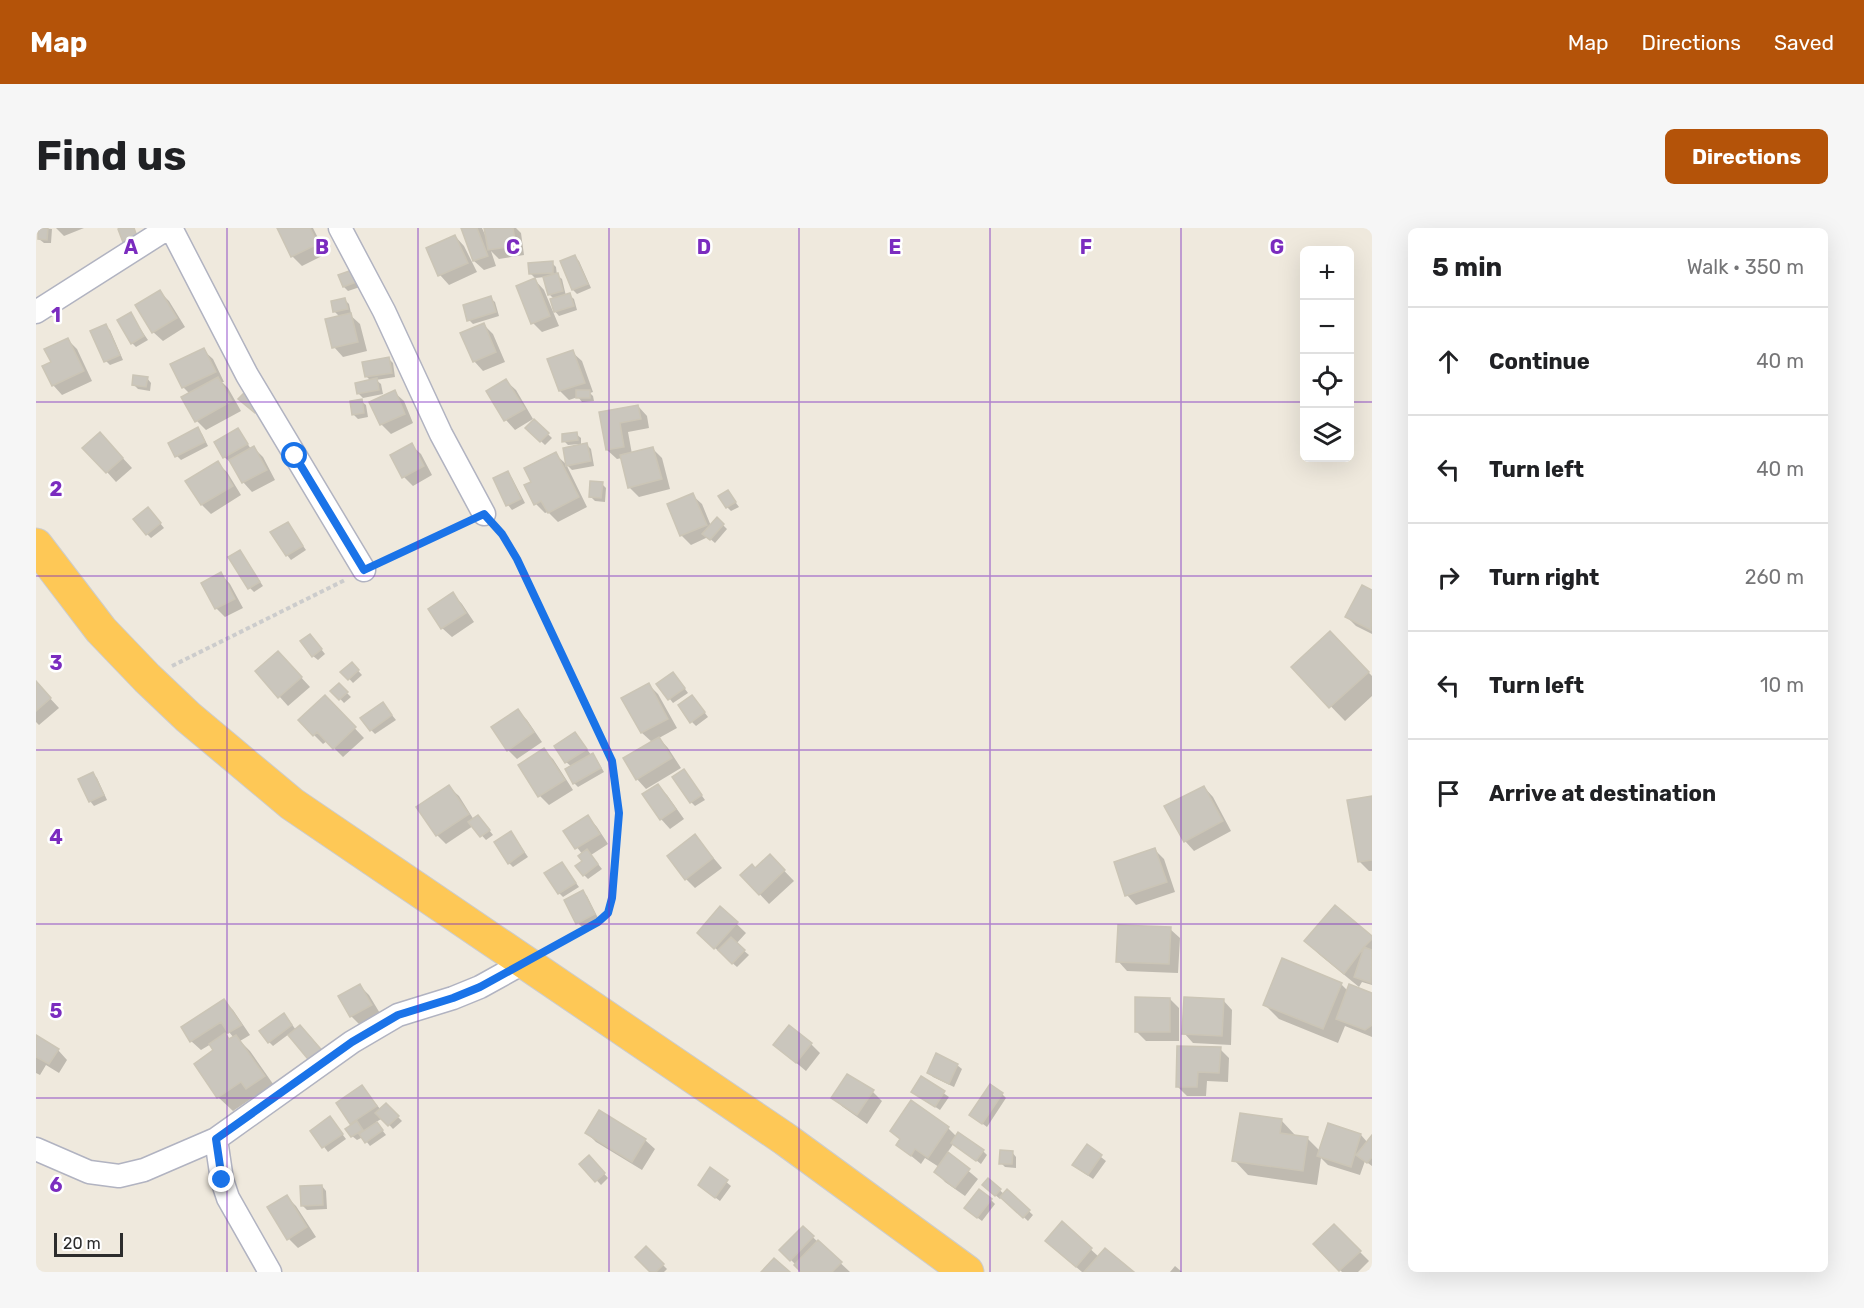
<!DOCTYPE html>
<meta charset="utf-8">
<style>
:root{--surface:#fff;--page:#f6f6f6;--text:#202124;--muted:#757577;--line:#e0e0e0;--accent:#b45309}
body{margin:0;font-family:Rubik,sans-serif;background:var(--page);color:var(--text)}
.controls{position:absolute;right:18px;top:18px;display:grid;overflow:hidden;border-radius:9px;box-shadow:0 6px 24px #0002}
.controls button{width:54px;height:54px;display:grid;place-items:center;padding:0;border:0;border-bottom:2px solid var(--line);background:var(--surface);color:var(--text);font:30px sans-serif}
.scale{position:absolute;left:18px;bottom:15px;width:69px;box-sizing:border-box;padding-left:6px;border:3px solid #2c2c2c;border-top:0;font-size:16px;line-height:21px;white-space:nowrap;color:#2c2c2c;-webkit-text-stroke:4px #fff;paint-order:stroke}
.stop{position:absolute;width:18px;height:18px;margin:-14px;border:4px solid #1a73e8;border-radius:50%;background:#fff}
.stop.end{background:#1a73e8;border-color:#fff;box-shadow:0 2px 6px #0008}
.list{margin:0;padding:0;list-style:none}
h2{display:flex;justify-content:space-between;align-items:center;height:78px;margin:0;padding:0 24px;font-size:26px}
h2 small{font-size:20px;font-weight:400;color:var(--muted)}
.list li{display:grid;grid-template-columns:39px 1fr auto;gap:18px;align-items:center;box-sizing:border-box;height:108px;padding:0 24px;border-top:2px solid var(--line)}
.list b{display:block;font-size:22px;white-space:nowrap}
.list em{font-size:20px;font-style:normal;color:var(--muted)}
.icon{flex:none;width:33px;height:33px;fill:none;stroke:currentColor;stroke-width:2;stroke-linecap:round;stroke-linejoin:round}
.map{position:relative;flex:none;width:1336px;height:1044px;overflow:hidden;border-radius:9px}
header{display:flex;align-items:center;gap:36px;box-sizing:border-box;height:84px;padding:0 30px;background:var(--accent);color:#fff}
header strong{font-size:28px}
nav{display:flex;gap:33px;margin-inline-start:auto;font-size:21px}
.intro{display:flex;align-items:center;justify-content:space-between;box-sizing:border-box;height:144px;padding:0 36px}
h1{margin:0;font-size:42px}
.button{padding:15px 27px;border-radius:9px;background:var(--accent);color:#fff;font-size:21px;font-weight:700}
main{display:flex;gap:36px;padding:0 36px}
aside{flex:1;background:var(--surface);border-radius:9px;box-shadow:0 6px 24px #0002}
.map>svg:first-child{display:block}
.shadow{fill:#0003;fill-rule:evenodd}
.building{fill:#cac6bd;stroke:#cbc5b6;stroke-width:1.5}
.lines{fill:none;stroke-linecap:round;stroke-linejoin:round}
.minor-casing{stroke:#b1b3c1;stroke-width:25}
.trunk-casing{stroke:#ccc;stroke-width:35}
.path{stroke:#ccc;stroke-width:4;stroke-dasharray:4.5 3;stroke-linecap:butt}
.minor{stroke:#fff;stroke-width:22}
.trunk{stroke:#fec856;stroke-width:33}
.route{stroke:#1a73e8;stroke-width:8}
.grid{fill:none;stroke:#7b2cbf;stroke-width:1.5;stroke-opacity:0.55}
.grid-label{font-size:20px;text-anchor:middle;font-weight:bold;fill:#7b2cbf;stroke:#fff;stroke-width:5;stroke-linejoin:round;paint-order:stroke}
</style>
<header>
<strong>Map</strong>
<nav><a>Map</a><a>Directions</a><a>Saved</a></nav>
</header>
<div class="intro"><h1>Find us</h1><a class="button">Directions</a></div>
<main>
<div class="map">
<svg width="1336" height="1044" viewBox="0 0 1336 1044">
<rect width="100%" height="100%" fill="#efe9dd"/>
<path class="shadow" d="M4 0 16 1 15 15H8L3 11Z
M20 0H48L28 8Z
M245 0H277L290 26 266 38 256 28Z
M427 0H446L450 9V0H480L485 5 488 27 463 31 455 23 460 38 448 42 438 33Z
M419 8 428 18 441 44 413 57 404 47 392 21Z
M539 29 543 33 555 60 541 66 537 62Z
M516 35 520 39 521 47 526 51 530 68 533 67 538 71 541 82 523 88 517 81 518 71 513 66 509 49 499 50 495 46Z
M318 43 327 58 312 63 308 59Z
M499 52 508 62 523 98 506 104 497 95Z
M124 64 133 73 149 99 127 113 117 104Z
M454 70 459 74 463 88 437 96 433 92Z
M309 72 313 76 315 85 313 86 324 96 331 123 307 129 298 119 304 89 298 83Z
M94 86 112 112 100 119 96 115Z
M448 97 457 106 469 134 447 143 438 133Z
M69 98 74 102 87 132 74 137 70 133Z
M32 112 41 121 56 153 26 167 17 157V135Z
M167 122 177 131 188 154H186L192 160 205 183 170 202 161 193 154 166 147 159 136 137Z
M536 124 546 133 557 164 554 165 557 168 558 173 546 174 542 169 533 172 524 163Z
M353 131 357 135 359 149 340 152 345 156 347 166 327 170 322 165 335 153 330 148Z
M111 150 115 155 114 163 102 161 98 157Z
M470 153 480 162 497 191 479 202 470 192 452 164Z
M358 164 368 173 377 195 355 206 345 196Z
M325 173 330 177 332 189 322 191 317 186Z
M602 178 611 188 613 200 592 204 596 226 617 221 626 230 634 261 603 269 593 259 586 230 581 231 571 222 565 185Z
M498 193 516 210 509 217 491 200Z
M161 201 166 206 172 218 145 232 141 228Z
M202 202 215 221 218 220 227 229 239 252 216 264 207 254 195 232 193 233 188 229Z
M540 206 545 210V218L551 217 555 221 558 238 536 242 532 238 529 222 545 218 544 216 532 217 528 213Z
M73 215 96 240 80 254 71 244Z
M375 217 385 226 396 247 377 258 368 249Z
M519 226 530 236 551 279 522 294 512 284 509 285 500 276 497 254Z
M181 235 191 244 205 267 175 286 166 277 151 253Z
M472 245 476 250 489 275 476 282 472 277 459 251Z
M566 256 570 260 569 274 559 273 554 268Z
M692 264 703 279 695 283 691 279Z
M656 267 666 276 675 298 681 291 691 301 679 315 672 309 655 317 645 307Z
M116 285 128 300 115 310 111 306Z
M251 295 270 322 255 332 251 327Z
M204 324 227 358 218 364 214 360Z
M185 346 194 356 207 380 189 389 180 380Z
M1326 359 1336 364V406L1320 398 1311 389Z
M417 366 426 376 438 394 416 409 406 400Z
M278 412 289 426 282 432 277 428Z
M1308 419 1336 448V468L1309 493 1257 439Z
M251 434 274 459 252 478 243 468Z
M316 436 326 447 317 455 307 444Z
M641 450 652 465 637 475 622 456Z
M0 455 23 480 3 497 0 494Z
M303 457 315 469 308 475 297 463Z
M613 457 622 466 641 500 623 510 632 520 645 540 610 561 601 551 616 514 606 505 588 471Z
M289 469 328 510 307 529 291 513 287 516 264 493Z
M660 473 672 489 660 498 656 494Z
M347 476 360 492 339 506 335 502Z
M482 483 491 492 506 514 481 531 472 522Z
M539 506 556 528 561 532 568 544 542 559 538 555 536 539 530 534Z
M508 522 517 531 537 562 513 577 504 568 484 537Z
M648 543 669 572 659 578 655 574Z
M57 546 61 550 71 572 58 578 54 573Z
M621 558 631 567 648 591 634 601 625 591Z
M413 559 423 568 438 592 446 593 457 607 450 612 437 598 410 616 401 607Z
M1168 559 1177 569 1195 603 1158 623 1149 613Z
M1336 570V643H1333L1324 634 1313 574Z
M552 589 561 599 572 616 555 627 566 641 552 651 548 647 547 627 529 604Z
M659 608 686 640 659 660 650 651Z
M479 610 492 629 477 639 473 635Z
M1119 622 1128 631 1139 664 1100 677 1091 667Z
M734 628 758 653 733 676 706 647 720 642Z
M526 636 543 659 527 669 523 665Z
M546 663 551 668 562 690 546 699 542 695Z
M1299 679 1336 710V757L1326 754 1323 759 1284 727 1270 713Z
M685 681 710 705 700 716 713 727 701 739 672 714Z
M1134 701 1144 710 1142 745 1091 743 1082 733Z
M1305 756 1312 763 1314 758 1336 767V809L1309 798 1302 815 1243 791 1229 777Z
M324 758 333 767 345 787 325 798 315 788 304 769Z
M1134 771 1143 780V813H1110L1100 803Z
M1187 772 1196 782 1195 817 1157 815 1148 805Z
M188 773 197 782 214 807 204 813 214 823 242 863 225 874 219 868 197 883 182 869 179 822 175 816 165 822 155 813ZM193 804 198 810 194 812 189 807Z
M252 791 260 802 264 799 274 808 297 836 253 806 237 818 233 814Z
M0 809 22 822 31 832 23 845 10 837 4 847 0 845Z
M775 816 784 825 770 843 739 817Z
M1184 821 1193 830 1192 854 1171 853 1170 868H1151L1141 858Z
M921 837 926 841 918 859 897 849 893 845Z
M886 850 913 869 904 882 877 864Z
M326 859 345 882 350 877 366 893 357 901 347 890 340 894 350 907 334 918 327 909 321 912 316 908 318 897 302 875Z
M837 864 846 873 831 896 807 879 797 870Z
M966 866 970 870 951 899 935 887Z
M876 875 912 900 921 909 947 923 951 927 945 936 918 915 911 925 942 951 929 968 909 954 900 944 903 939 889 930 885 936 862 917 865 912 856 903Z
M294 890 310 911 292 924 276 903Z
M1245 892 1259 907V909L1272 911 1284 923 1293 897 1325 907 1332 915 1336 910V938L1329 933 1324 947 1292 937 1285 930 1281 957 1212 947 1198 932Z
M551 905 609 912 619 921 606 942 560 914Z
M1051 918 1070 933 1057 951 1042 941Z
M976 924 980 929V940L969 939 965 935Z
M553 929 572 950 565 957 545 936Z
M675 941 695 958 684 973 668 961Z
M952 952 968 966 971 963 997 987 992 993 966 969 964 971 952 961Z
M286 958 290 963 291 981 271 982 266 977Z
M251 969 260 978 280 1009 262 1020 253 1011Z
M955 972 959 976 946 993 934 984Z
M1026 995 1063 1029 1096 1044H1046L1020 1022Z
M1298 998 1333 1033 1322 1044H1306L1279 1016Z
M767 1000 782 1014 814 1044H767L745 1022Z
M610 1020 631 1041 628 1044H616Z
M1139 1038 1146 1044H1134Z"/>
<path class="building" d="M2 0H12L11 12 2 11Z
M84 0H98L102 11 88 17 82 1Z
M241 0H274L282 16 255 29Z
M425 0H441L452 28 437 33Z
M448 0H477L480 18 452 22Z
M419 7 432 35 402 48 390 20Z
M539 27 552 56 536 62 524 33Z
M517 33V45L493 46 492 35Z
M319 41 323 53 307 59 302 47Z
M522 45 527 63 512 67 507 49Z
M499 50 514 88 495 96 480 58Z
M124 62 141 90 116 105 99 77Z
M534 65 538 78 518 84 514 71Z
M455 68 460 84 431 93 427 77Z
M309 70 312 81 297 84 295 73Z
M95 84 108 108 95 116 81 92Z
M315 85 322 114 296 120 289 91Z
M448 95 460 124 437 134 424 105Z
M70 96 84 127 68 134 54 103Z
M32 110 48 143 16 158 6 138 15 134 8 121Z
M168 120 180 144 146 160 134 136Z
M537 122 549 155 523 163 511 131Z
M353 129 356 145 329 149 326 134Z
M97 147 112 149 110 159 96 157Z
M182 149 196 173 159 194 145 169Z
M341 150 343 162 321 166 319 155Z
M470 151 489 181 468 193 450 163Z
M359 162 369 186 344 197 333 174Z
M540 162H554V170H540Z
M209 164 225 178 219 185 202 171Z
M326 171 328 185 316 187 314 173Z
M602 177 605 191 584 195 588 219 570 222 563 184Z
M498 191 513 205 504 214 489 200Z
M162 199 169 214 139 229 132 215Z
M202 200 212 216 187 230 178 214Z
M64 204 87 230 70 245 46 220Z
M541 204 542 212 526 214V206Z
M376 215 388 238 366 250 354 227Z
M551 215 555 233 530 238 527 220Z
M218 218 231 242 206 255 193 232Z
M617 219 626 251 592 260 584 227Z
M520 224 543 269 512 285 505 273 498 277 488 257 495 254 488 240Z
M182 233 197 258 165 277 149 253Z
M472 243 485 271 470 278 457 250Z
M554 253 567 254 565 270 553 269Z
M692 262 700 274 690 280 682 268Z
M657 265 671 297 644 308 631 276Z
M112 279 125 295 110 307 97 291Z
M681 289 688 296 674 312 666 306Z
M252 294 267 318 250 328 234 304Z
M204 322 224 354 212 361 192 329Z
M185 344 199 371 179 381 165 355Z
M1326 357 1336 362 1335 402 1309 389Z
M417 364 430 385 405 401 392 381Z
M1294 403 1333 444 1293 480 1255 439Z
M274 406 286 421 276 429 264 413Z
M242 423 266 449 242 470 219 443Z
M316 434 323 442 312 452 304 444Z
M637 444 649 460 632 472 620 456Z
M0 453 15 470 0 483Z
M303 455 312 464 303 472 294 463Z
M613 455 632 491 605 505 585 470Z
M289 467 320 499 297 521 281 504 277 508 262 492Z
M656 467 669 484 654 495 642 477Z
M347 474 356 487 334 503 324 490Z
M482 481 498 504 471 523 455 499Z
M539 504 551 521 529 535 518 518Z
M623 509 636 530 600 552 587 530Z
M508 520 529 552 502 569 482 537Z
M557 525 565 540 537 556 529 541Z
M648 541 666 567 654 575 636 549Z
M57 544 68 567 53 574 42 551Z
M622 556 640 581 624 592 606 566Z
M413 557 433 586 400 608 380 579Z
M1168 558 1187 593 1148 614 1128 578Z
M1336 568V632L1322 634 1311 572Z
M442 587 454 602 444 609 432 594Z
M552 587 564 606 539 621 527 603Z
M475 603 488 624 472 636 458 614Z
M659 606 677 630 649 652 631 628Z
M1119 620 1131 654 1089 668 1078 634Z
M551 621 562 636 547 648 539 638 546 633 542 628Z
M734 626 749 642 723 667 704 647 716 636 719 640Z
M526 634 540 655 522 666 508 645Z
M547 662 559 686 540 696 528 672Z
M1299 677 1336 708V711L1328 719 1308 746 1268 713Z
M684 678 702 694 678 721 661 705Z
M1082 697 1135 699 1133 736 1080 734Z
M695 709 709 722 696 736 682 722Z
M1328 719 1336 722 1335 755 1318 749Z
M1246 730 1306 755 1287 801 1227 777Z
M324 756 336 777 314 789 302 768Z
M1313 756 1336 765V797L1329 802 1300 791Z
M1099 769 1134 770V804H1099Z
M1148 769 1188 771 1186 808 1146 806Z
M188 771 206 797 192 805 185 794 154 814 145 799Z
M248 785 256 797 232 815 223 803Z
M264 797 289 826 276 836 252 807Z
M753 797 776 815 760 835 737 817Z
M189 805 193 811 200 807 229 848 210 861 205 854 181 870 158 836 177 822 173 816Z
M0 807 23 821 13 836 0 829Z
M1141 818 1185 819 1183 845 1162 844 1161 859H1140Z
M900 825 922 836 913 856 891 845Z
M811 846 838 862 821 887 795 870Z
M885 848 909 863 899 879 875 864Z
M954 856 967 865 946 896 933 887Z
M326 857 341 878 314 896 300 875Z
M875 872 913 899 892 930 879 921 875 928 860 917 864 911 854 903Z
M350 875 363 888 352 898 339 885Z
M563 882 610 911 596 934 549 905Z
M1204 885 1246 891 1244 905 1272 909 1267 943 1196 933Z
M294 888 307 906 286 920 274 903Z
M321 893 327 902 315 909 309 901Z
M341 894 347 902 329 915 323 906Z
M1292 895 1325 906 1315 939 1281 928Z
M922 904 948 922 940 933 915 915Z
M1336 907V929L1331 935 1320 927Z
M1051 916 1066 927 1052 947 1036 937Z
M964 922 977 923 976 936H963Z
M912 924 934 941 919 960 898 944Z
M553 927 569 945 559 954 543 936Z
M674 939 692 952 679 970 662 957Z
M952 950 965 961 959 968 946 957Z
M286 957 287 977 265 978 264 958Z
M943 961 956 971 941 990 928 980Z
M971 961 994 982 987 990 964 969Z
M251 967 271 999 251 1012 231 979Z
M1026 993 1056 1020 1040 1039 1009 1013Z
M1298 996 1325 1023 1303 1043 1277 1016Z
M767 998 778 1008 754 1033 743 1022Z
M782 1012 806 1034 796 1044H765L758 1037Z
M610 1018 628 1036 620 1044H614L599 1029Z
M1069 1020 1098 1044H1048Z
M738 1030 754 1044H725Z"/>
<g class="lines">
<g class="minor-casing">
<path id="minor" d="M135 0 211 147 328 342
M304 0 348 83 405 206 448 286
M0 84 132 0
M180 911 186 952 192 970 234 1044
M0 921 53 944 83 948 108 942 180 911 316 814 362 787 417 770 444 759 489 734"/>
</g>
<g class="trunk-casing">
<path id="trunk" d="M0 317 65 402 111 450 152 489 256 576 749 911 931 1044"/>
</g>
<path class="path" d="M462 302 481 331 575 533 583 585C581 605 581 674 569 687 556 701 534 709 516 719
M348 333 428 296
M136 438 309 352"/>
<use href="#minor" class="minor"/>
<use href="#trunk" class="trunk"/>
</g>
<g class="lines">
<path class="route" d="M186 952 180 911 316 814 362 787 417 770 444 759 562 694 572 685 576 670 583 585 576 533 481 331 466 306 448 286 328 342 259 228"/>
</g>
<path class="grid" d="M191 0V1044M382 0V1044M573 0V1044M763 0V1044M954 0V1044M1145 0V1044M0 174H1268M1314 174H1336M0 348H1336M0 522H1336M0 696H1336M0 870H1336"/>
<g class="grid-label">
<text x="95" y="26">A</text>
<text x="286" y="26">B</text>
<text x="477" y="26">C</text>
<text x="668" y="26">D</text>
<text x="859" y="26">E</text>
<text x="1050" y="26">F</text>
<text x="1241" y="26">G</text>
<text x="20" y="94">1</text>
<text x="20" y="268">2</text>
<text x="20" y="442">3</text>
<text x="20" y="616">4</text>
<text x="20" y="790">5</text>
<text x="20" y="964">6</text>
</g>
</svg>
<div class="controls">
<button>+</button>
<button>−</button>
<button><svg class="icon" aria-label="locate" viewBox="0 0 24 24"><circle cx="12" cy="12" r="6"/><path d="M12 2v4M12 18v4M2 12h4M18 12h4"/></svg></button>
<button><svg class="icon" aria-label="layers" viewBox="0 0 24 24"><path d="M12 4l9 5-9 5-9-5zM3 14l9 5 9-5"/></svg></button>
</div>
<div class="scale">20 m</div>
<div class="stop" style="left:259px;top:228px"></div>
<div class="stop end" style="left:186px;top:952px"></div>
</div>
<aside>
<h2>5 min<small>Walk · 350 m</small></h2>
<ul class="list">
<li><svg class="icon" aria-label="ahead" viewBox="0 0 24 24"><path d="M12 20V5M6 11l6-6 6 6"/></svg><div><b>Continue</b></div><em>40 m</em></li>
<li><svg class="icon" aria-label="left" viewBox="0 0 24 24"><path d="M17 20v-9H6M10 6l-5 5 5 5"/></svg><div><b>Turn left</b></div><em>40 m</em></li>
<li><svg class="icon" aria-label="right" viewBox="0 0 24 24"><path d="M7 20v-9h11M14 6l5 5-5 5"/></svg><div><b>Turn right</b></div><em>260 m</em></li>
<li><svg class="icon" aria-label="left" viewBox="0 0 24 24"><path d="M17 20v-9H6M10 6l-5 5 5 5"/></svg><div><b>Turn left</b></div><em>10 m</em></li>
<li><svg class="icon" aria-label="arrive" viewBox="0 0 24 24"><path d="M6 21V4h12l-3 4 3 4H6"/></svg><div><b>Arrive at destination</b></div></li>
</ul>
</aside>
</main>
